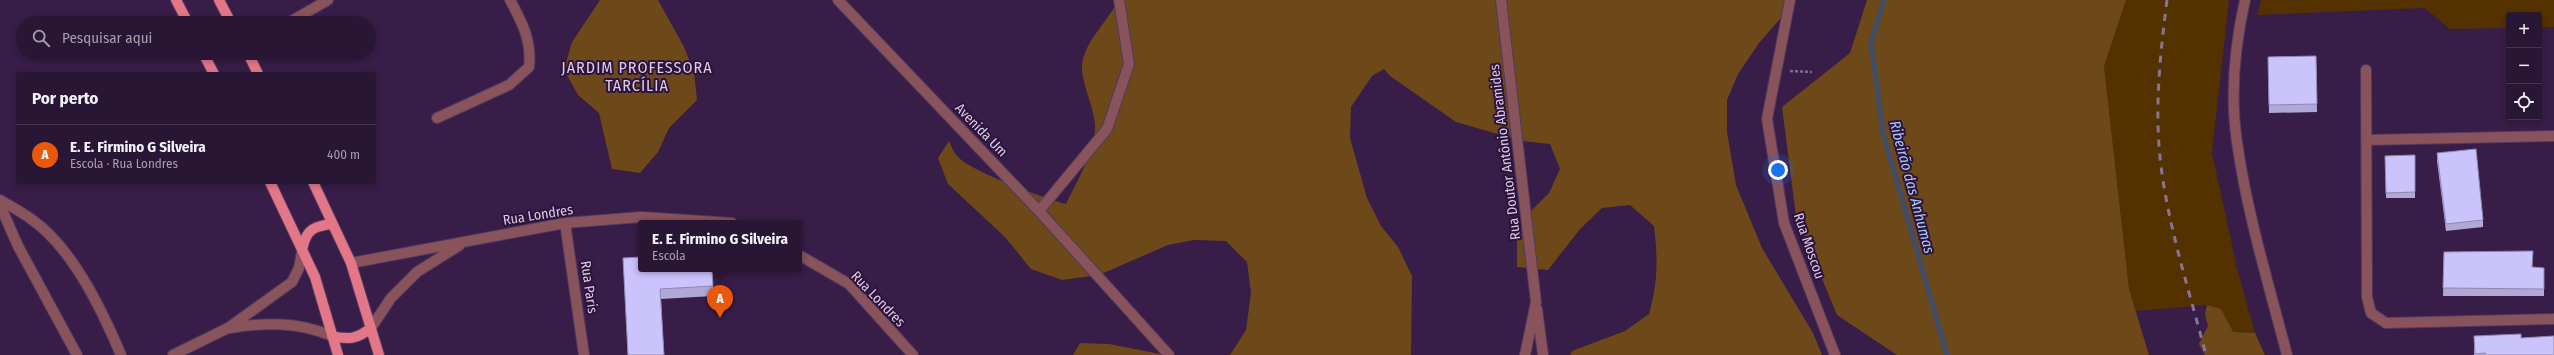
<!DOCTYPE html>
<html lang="pt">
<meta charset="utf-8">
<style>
:root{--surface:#291635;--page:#311f3d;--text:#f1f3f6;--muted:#a59fad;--line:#453550;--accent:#ea580c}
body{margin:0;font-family:"Fira Sans Condensed",sans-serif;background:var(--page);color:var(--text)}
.controls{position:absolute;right:12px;top:12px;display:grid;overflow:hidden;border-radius:4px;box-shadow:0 2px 6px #0003}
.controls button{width:36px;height:36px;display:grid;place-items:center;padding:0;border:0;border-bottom:1px solid var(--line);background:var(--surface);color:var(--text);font:20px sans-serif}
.you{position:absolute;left:1778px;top:170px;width:14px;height:14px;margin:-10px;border:3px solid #fff;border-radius:50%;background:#1a73e8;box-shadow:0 0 0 6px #1a73e833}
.badge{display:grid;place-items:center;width:26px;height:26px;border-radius:50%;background:var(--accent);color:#fff;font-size:13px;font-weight:700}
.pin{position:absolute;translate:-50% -33px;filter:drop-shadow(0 1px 2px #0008)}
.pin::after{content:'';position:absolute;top:21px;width:14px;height:12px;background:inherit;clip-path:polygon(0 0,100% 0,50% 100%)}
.popup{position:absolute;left:638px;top:220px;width:164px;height:52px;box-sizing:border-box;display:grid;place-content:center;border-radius:4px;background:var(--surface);filter:drop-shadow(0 1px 3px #0005);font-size:13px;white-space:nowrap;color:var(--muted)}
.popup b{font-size:15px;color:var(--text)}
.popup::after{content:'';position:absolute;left:50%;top:100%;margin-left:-8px;border:8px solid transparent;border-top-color:var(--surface)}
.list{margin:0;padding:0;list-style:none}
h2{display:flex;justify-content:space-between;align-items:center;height:52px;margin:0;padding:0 16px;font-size:17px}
h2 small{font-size:13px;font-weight:400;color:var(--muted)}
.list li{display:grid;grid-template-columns:26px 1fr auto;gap:12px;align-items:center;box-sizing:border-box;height:60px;padding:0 16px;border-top:1px solid var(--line)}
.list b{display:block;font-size:15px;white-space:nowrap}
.list p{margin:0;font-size:13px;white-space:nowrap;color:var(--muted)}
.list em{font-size:13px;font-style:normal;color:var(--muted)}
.icon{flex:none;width:22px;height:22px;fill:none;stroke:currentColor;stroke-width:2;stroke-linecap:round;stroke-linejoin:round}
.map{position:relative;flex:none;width:2554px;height:355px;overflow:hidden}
.search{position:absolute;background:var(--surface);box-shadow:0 2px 6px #0003;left:16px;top:16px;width:360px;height:44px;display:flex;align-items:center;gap:10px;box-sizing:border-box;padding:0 14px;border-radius:22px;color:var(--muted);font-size:15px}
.panel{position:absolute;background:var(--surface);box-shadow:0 2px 6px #0003;left:16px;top:72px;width:360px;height:112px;border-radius:4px}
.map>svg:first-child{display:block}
.green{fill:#533200}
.forest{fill:#6d4919}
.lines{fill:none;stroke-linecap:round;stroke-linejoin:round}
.stream{stroke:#424c65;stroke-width:5.5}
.minor-casing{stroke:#513960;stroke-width:12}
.major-casing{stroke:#513960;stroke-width:12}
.path{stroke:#806b8e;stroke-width:2.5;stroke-dasharray:3 2;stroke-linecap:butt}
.minor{stroke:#88535a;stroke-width:10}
.major{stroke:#e37788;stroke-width:10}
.rail{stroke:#887496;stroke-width:3;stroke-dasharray:7 7;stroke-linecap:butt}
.wall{fill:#afa8d9}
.building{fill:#cbc3fc;stroke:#8e88b0}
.labels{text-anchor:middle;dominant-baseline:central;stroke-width:4;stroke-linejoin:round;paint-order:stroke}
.street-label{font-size:14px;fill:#dbcce6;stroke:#2d133c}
.water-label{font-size:15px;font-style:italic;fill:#a3ccfa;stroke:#2d133c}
.quarter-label{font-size:16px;letter-spacing:1px;fill:#dbcce6;stroke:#2d133c}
</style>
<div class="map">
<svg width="2554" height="355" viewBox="0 0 2554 355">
<rect width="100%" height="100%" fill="#371d47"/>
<path class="green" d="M2126 0H2229L2212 152 2237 268 2255 333 2233 332 2207 305 2136 311 2129 289 2104 66Z
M2261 0H2554V27H2539V15H2509V28L2450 29 2425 8 2257 15Z"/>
<path class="forest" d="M600 0H658L684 47 694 72 697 100 669 128 658 152 640 173 612 169 599 113 578 95 564 70 572 42Z
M1118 0H1790L1786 12 1759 43 1738 74 1727 100V132L1736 185 1762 248 1813 333 1822 355H1570L1572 351 1625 331 1649 314C1658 281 1658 260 1654 226L1630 205 1602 208 1580 229 1548 270 1517 267V238L1528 214 1549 193 1560 169 1550 144 1522 141 1456 122 1390 76 1384 69 1372 76 1351 107 1350 138 1367 198 1381 226 1398 247 1412 276 1411 355H1230L1246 330 1251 293 1247 262 1226 241 1194 240 1168 245 1099 275 1062 280 1031 269 1005 237 948 184 938 158 949 141C951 146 954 153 958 157 971 171 1045 199 1066 204 1077 181 1096 150 1095 124 1094 107 1080 79 1082 64 1086 39 1108 22 1118 0Z
M1867 0H2126L2104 66 2129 289 2149 355H1897L1837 315 1796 216 1782 107 1850 53Z
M2207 305 2221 309 2233 332 2255 333 2265 355H2205L2199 344 2208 326 2205 314Z
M1080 343 1109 344 1165 355H1073Z"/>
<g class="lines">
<path class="stream" d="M1884 0 1871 42 1883 133 1947 355"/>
<g class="minor-casing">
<path id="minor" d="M838 0 1039 211 1169 355
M1501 0 1536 302 1525 355
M1790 0 1767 119 1784 223 1835 355
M2245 0C2235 45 2230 96 2237 142 2247 214 2269 285 2287 355
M288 23 328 0
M2366 70 2367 297 2371 313 2386 323 2554 319
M437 118 509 85 529 67C532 41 522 22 510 0
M2367 140 2554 136
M0 200C10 206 22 212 31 219 72 247 102 310 121 355
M0 205 18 246 77 355
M1039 211 1107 129 1129 64 1119 0
M565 223 584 355
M799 255 849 284 913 355
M351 263 565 223 641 217 732 223
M1537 309 1543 355
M230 328C266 322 299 322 332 336
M371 328 391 298 417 272 460 245
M173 355 228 328 292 282 299 268 303 246"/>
</g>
<g class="major-casing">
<path id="major" d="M176 0 188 23
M219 0 231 23
M203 53 214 74
M248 53 258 74
M270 182 315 277 338 355
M313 182 351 263 379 355
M303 246C307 229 315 226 332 224
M332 336C349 340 357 339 371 328"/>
</g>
<path class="path" d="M1790 71 1812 72"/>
<use href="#minor" class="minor"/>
<use href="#major" class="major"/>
<path class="rail" d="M2167 0C2160 55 2154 111 2161 166 2169 230 2190 293 2206 355"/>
</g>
<path class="wall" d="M2316 56 2317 112 2269 113 2268 57Z
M2437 153 2483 220V227L2446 231 2437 161Z
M2415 155V198H2386L2385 156Z
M2444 252 2533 267 2544 268V296H2443Z
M623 258 713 286V296L661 299 664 355H628Z
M2474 336 2521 338 2554 355H2474Z"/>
<path class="building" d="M2316 56 2317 104 2269 105 2268 57Z
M2476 149 2483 220 2446 224 2437 153Z
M2415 155V192L2386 193 2385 156Z
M2533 251 2532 267 2544 268V289L2443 288 2444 252Z
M641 257V269H712L713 286 660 289 664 355H628L623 258Z
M2521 334V338L2554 336V355H2486L2485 353 2475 354 2474 336Z"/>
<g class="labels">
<g class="street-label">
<text transform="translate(981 130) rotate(46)">Avenida Um</text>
<text transform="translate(1505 152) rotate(-97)">Rua Doutor Antônio Abramides</text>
<text transform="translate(538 215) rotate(-9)">Rua Londres</text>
<text transform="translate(1809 246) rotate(71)">Rua Moscou</text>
<text transform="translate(589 287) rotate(82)">Rua Paris</text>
<text transform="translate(878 299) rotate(46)">Rua Londres</text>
</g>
<g class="water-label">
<text transform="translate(1912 187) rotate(75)">Ribeirão das Anhumas</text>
</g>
<g class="quarter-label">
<text x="637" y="67">JARDIM PROFESSORA<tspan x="637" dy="18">TARCÍLIA</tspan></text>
</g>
</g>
</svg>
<div class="controls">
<button>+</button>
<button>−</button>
<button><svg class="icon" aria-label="locate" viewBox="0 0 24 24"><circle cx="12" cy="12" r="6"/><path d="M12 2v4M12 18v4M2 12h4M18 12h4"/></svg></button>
</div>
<div class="you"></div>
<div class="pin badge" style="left:720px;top:318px">A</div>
<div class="popup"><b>E. E. Firmino G Silveira</b>Escola</div>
<div class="search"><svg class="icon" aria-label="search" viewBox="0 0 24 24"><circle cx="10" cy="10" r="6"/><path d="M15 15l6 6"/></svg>Pesquisar aqui</div>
<section class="panel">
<h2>Por perto<small></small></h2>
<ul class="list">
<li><span class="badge">A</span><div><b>E. E. Firmino G Silveira</b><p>Escola · Rua Londres</p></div><em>400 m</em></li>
</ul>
</section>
</div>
